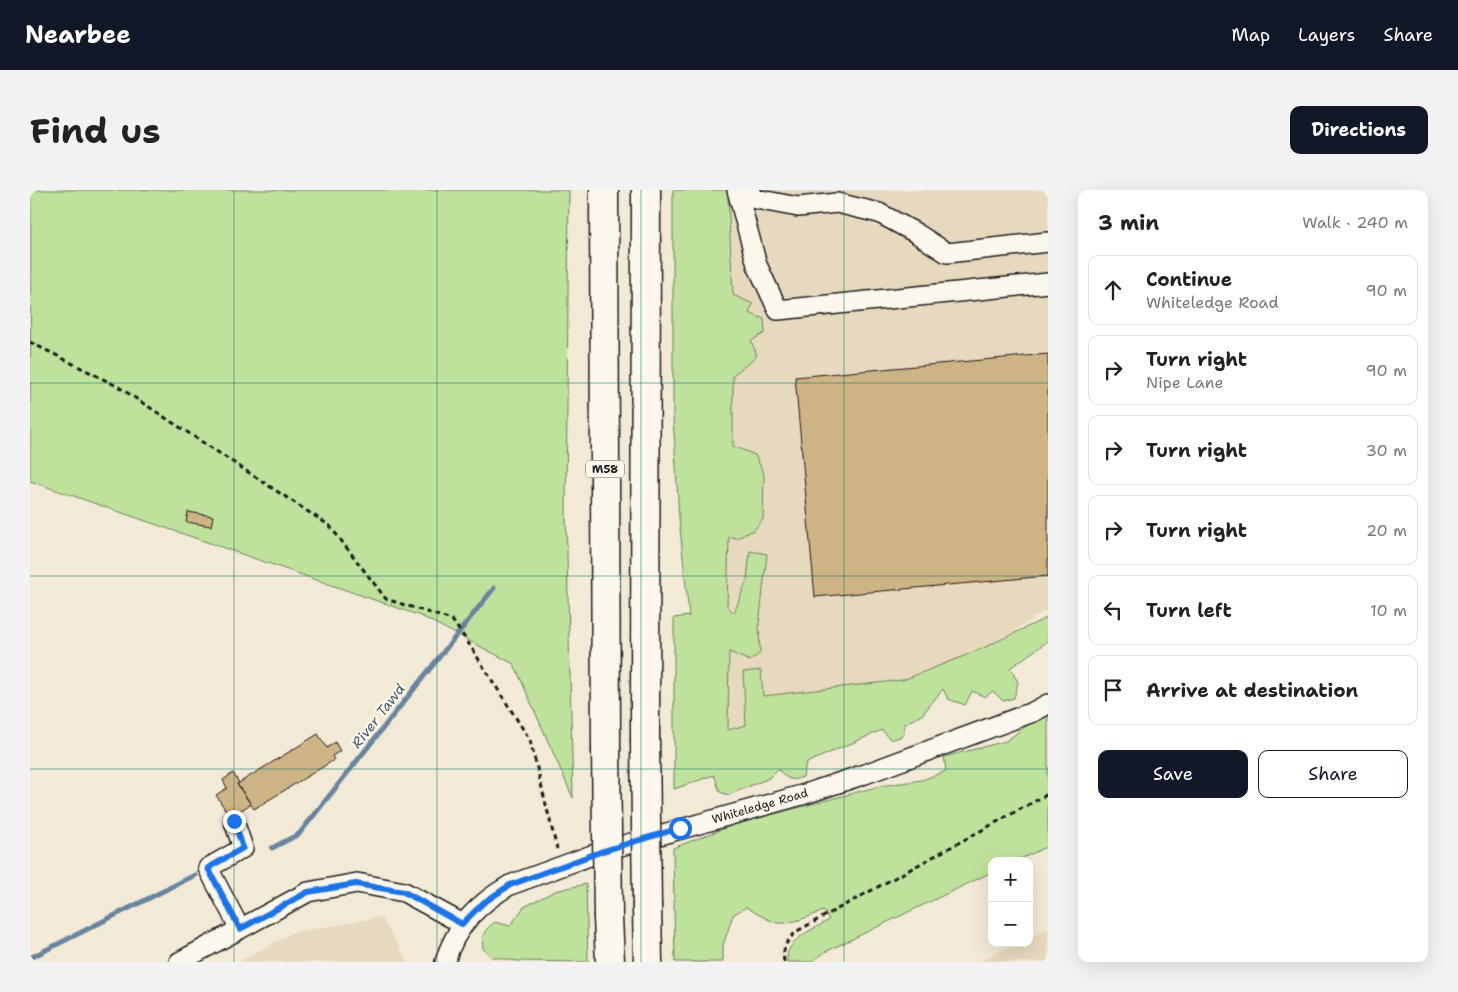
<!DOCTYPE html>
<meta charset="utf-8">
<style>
:root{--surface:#fff;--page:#f2f2f2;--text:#222;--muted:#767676;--line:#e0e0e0;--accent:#111827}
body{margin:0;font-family:"Shantell Sans",sans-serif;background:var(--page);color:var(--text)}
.controls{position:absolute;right:15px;bottom:15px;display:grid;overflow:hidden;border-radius:10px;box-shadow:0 5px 20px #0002}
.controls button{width:45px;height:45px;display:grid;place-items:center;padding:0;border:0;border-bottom:1px solid var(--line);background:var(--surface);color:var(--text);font:25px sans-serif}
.stop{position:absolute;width:15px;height:15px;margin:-11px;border:4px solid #1a73e8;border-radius:50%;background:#fff}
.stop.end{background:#1a73e8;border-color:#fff;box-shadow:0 1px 5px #0008}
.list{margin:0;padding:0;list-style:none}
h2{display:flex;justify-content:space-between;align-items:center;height:65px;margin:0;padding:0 20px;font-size:21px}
h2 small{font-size:16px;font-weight:400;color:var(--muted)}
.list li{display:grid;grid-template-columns:32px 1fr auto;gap:15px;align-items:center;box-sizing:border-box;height:70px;margin:0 10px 10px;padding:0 10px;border:1px solid var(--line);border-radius:10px}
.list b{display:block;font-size:19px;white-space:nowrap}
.list p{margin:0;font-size:16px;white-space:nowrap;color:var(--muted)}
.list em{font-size:16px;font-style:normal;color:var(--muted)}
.actions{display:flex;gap:10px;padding:15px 20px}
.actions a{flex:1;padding:11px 0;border:1px solid var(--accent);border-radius:10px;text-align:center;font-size:18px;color:var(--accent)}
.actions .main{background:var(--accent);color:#fff}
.icon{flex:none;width:28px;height:28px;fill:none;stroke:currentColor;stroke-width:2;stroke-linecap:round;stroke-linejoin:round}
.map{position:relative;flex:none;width:1018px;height:772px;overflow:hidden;border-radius:10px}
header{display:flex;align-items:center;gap:30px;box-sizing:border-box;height:70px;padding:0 25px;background:var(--accent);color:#fff}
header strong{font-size:24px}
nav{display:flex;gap:28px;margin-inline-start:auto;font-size:18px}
.intro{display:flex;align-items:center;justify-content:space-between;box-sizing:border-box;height:120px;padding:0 30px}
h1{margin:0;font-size:35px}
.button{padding:12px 22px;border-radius:10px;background:var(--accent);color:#fff;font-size:18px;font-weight:700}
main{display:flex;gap:30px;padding:0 30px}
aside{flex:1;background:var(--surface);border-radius:10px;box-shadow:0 5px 20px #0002}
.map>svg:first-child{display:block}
.built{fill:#e7d9be}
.green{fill:#bee29c;stroke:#6d7f5c}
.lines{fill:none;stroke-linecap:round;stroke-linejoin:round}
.stream{stroke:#68849f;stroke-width:5}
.building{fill:#ceb384;stroke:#1c1c1c}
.minor-casing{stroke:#1c1c1c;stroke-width:22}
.highway-casing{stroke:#1c1c1c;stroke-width:31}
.path{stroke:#1c1c1c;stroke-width:3;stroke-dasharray:5 4;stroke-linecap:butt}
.minor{stroke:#fbf7ec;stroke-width:19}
.highway{stroke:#fbf7ec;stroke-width:28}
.highway-bridge-casing{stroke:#1c1c1c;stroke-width:31;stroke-linecap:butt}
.highway-bridge{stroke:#fbf7ec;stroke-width:28}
.route{stroke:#1a73e8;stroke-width:6}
.grid{fill:none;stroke:#0f766e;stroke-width:1;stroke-opacity:0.55}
.labels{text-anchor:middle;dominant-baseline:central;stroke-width:4.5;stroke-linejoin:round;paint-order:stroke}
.shield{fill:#fbf7ec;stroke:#5f5e5a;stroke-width:1}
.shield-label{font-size:11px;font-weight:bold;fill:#1c1c1c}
.street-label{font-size:12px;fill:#1c1c1c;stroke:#fbf7ec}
.water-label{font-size:14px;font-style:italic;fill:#485968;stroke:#fbf7ec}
</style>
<header>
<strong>Nearbee</strong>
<nav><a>Map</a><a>Layers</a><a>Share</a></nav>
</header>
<div class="intro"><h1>Find us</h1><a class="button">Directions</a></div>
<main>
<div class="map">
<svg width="1018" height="772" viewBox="0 0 1018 772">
<rect width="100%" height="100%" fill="#f2e9d7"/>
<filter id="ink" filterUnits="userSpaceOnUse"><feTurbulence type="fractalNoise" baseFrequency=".02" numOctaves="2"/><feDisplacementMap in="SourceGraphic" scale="10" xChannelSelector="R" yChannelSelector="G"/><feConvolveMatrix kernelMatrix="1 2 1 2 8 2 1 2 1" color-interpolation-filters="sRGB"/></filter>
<g filter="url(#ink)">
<path class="built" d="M685 0H1018V419L928 477 690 555Z
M351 727 378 772H209L261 743Z
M1018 739V772H948L988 753H999V748Z"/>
<path class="green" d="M1 0H539L536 324 543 608 484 474 391 426 0 291Z
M643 0H699L698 8 703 105 723 114 719 123 734 129 735 143 721 151 727 165C720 174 712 177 703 185V256L725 265 734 284 733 329 724 340 707 348 699 347 697 416 704 423 717 390 720 361 737 364 729 435 730 463 720 471 699 462 698 540 716 535 713 482 731 480 733 506 873 490 949 460 1018 427V451L980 478 988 492 984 508 973 511 963 501 955 507 942 501 935 515 918 509 913 499 891 526 875 533 873 546 861 550 852 540 776 573 773 587C760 592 757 589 748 579L739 588 699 605 690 602 684 585 644 599V428L659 426 649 328 643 226Z
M1018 522V656L986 671H962V682L795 762 782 772H757C754 750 784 739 799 730L794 721C782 725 761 735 748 733 737 730 726 723 716 717L703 725 693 755V772H645L643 658 703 635 850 596 892 590 916 581 914 567 976 551 1014 523Z
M556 694 558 772 487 771 462 767 453 759C451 745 454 740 465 732L480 736 494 717 525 701Z"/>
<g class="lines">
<path class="stream" d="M242 658 269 644 464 398
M0 768 165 685"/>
</g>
<path class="building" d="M1018 164V386L785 407 765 187Z
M158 322 183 326 181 336 156 332Z
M288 544 297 558 305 552 310 561 302 566 304 570 224 619 207 594Z
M203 583 209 593 207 594 221 614 200 627 186 605 197 598 193 590Z"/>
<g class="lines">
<g class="minor-casing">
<path id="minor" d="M707 0 727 75 748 120 1018 93
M717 0 726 9 768 17 807 13 849 23 886 43 917 63 1018 52
M204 631 213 658 178 678 210 739
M149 772 278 702 327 693 374 702 433 734
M415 772C425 736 449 713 480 695L573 661 775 604 835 584 1003 522 1018 514"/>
</g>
<g class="highway-casing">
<path id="highway" d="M574 0 576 558
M615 548 616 0
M617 717 618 772
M578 727 580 772"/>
</g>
<path class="path" d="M0 152 87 196 300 336 356 409 422 430 439 454 500 550 527 659
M754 772C752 757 757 749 769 740L1018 604"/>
<use href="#minor" class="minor"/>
<use href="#highway" class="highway"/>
<g class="highway-bridge-casing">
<path id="highway-bridge" d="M615 548 617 717
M576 558 578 727"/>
</g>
<use href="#highway-bridge" class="highway-bridge"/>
</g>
</g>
<g class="lines" filter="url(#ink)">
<path class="route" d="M204 631 213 658 178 678 210 739 278 702 326 694 374 702 432 734 453 713 480 695 573 661 650 638"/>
</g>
<path class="grid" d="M204 0V772M407 0V772M611 0V772M814 0V772M0 193H1018M0 386H1018M0 579H1018"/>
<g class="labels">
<rect class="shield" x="556" y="270.5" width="38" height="17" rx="4"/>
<g class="shield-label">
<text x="575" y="279">M58</text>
</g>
<g class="street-label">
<text transform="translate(730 616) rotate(-16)">Whiteledge Road</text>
</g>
<g class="water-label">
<text transform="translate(348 526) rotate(-52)">River Tawd</text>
</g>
</g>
</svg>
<div class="controls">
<button>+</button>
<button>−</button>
</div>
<div class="stop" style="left:650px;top:638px"></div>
<div class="stop end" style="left:204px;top:631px"></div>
</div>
<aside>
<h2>3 min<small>Walk · 240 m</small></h2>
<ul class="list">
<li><svg class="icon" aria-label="ahead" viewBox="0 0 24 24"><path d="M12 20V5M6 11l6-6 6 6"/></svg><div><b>Continue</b><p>Whiteledge Road</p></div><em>90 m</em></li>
<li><svg class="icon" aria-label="right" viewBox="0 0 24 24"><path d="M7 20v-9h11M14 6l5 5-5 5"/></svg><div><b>Turn right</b><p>Nipe Lane</p></div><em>90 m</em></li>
<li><svg class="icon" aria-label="right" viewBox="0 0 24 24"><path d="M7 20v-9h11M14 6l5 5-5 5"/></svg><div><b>Turn right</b></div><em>30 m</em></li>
<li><svg class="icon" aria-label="right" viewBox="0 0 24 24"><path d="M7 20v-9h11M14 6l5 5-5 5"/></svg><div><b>Turn right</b></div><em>20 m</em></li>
<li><svg class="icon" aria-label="left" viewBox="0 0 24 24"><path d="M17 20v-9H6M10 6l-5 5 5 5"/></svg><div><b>Turn left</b></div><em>10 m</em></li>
<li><svg class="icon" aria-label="arrive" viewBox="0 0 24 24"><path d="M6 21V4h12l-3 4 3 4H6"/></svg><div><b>Arrive at destination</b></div></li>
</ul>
<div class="actions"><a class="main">Save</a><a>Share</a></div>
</aside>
</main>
